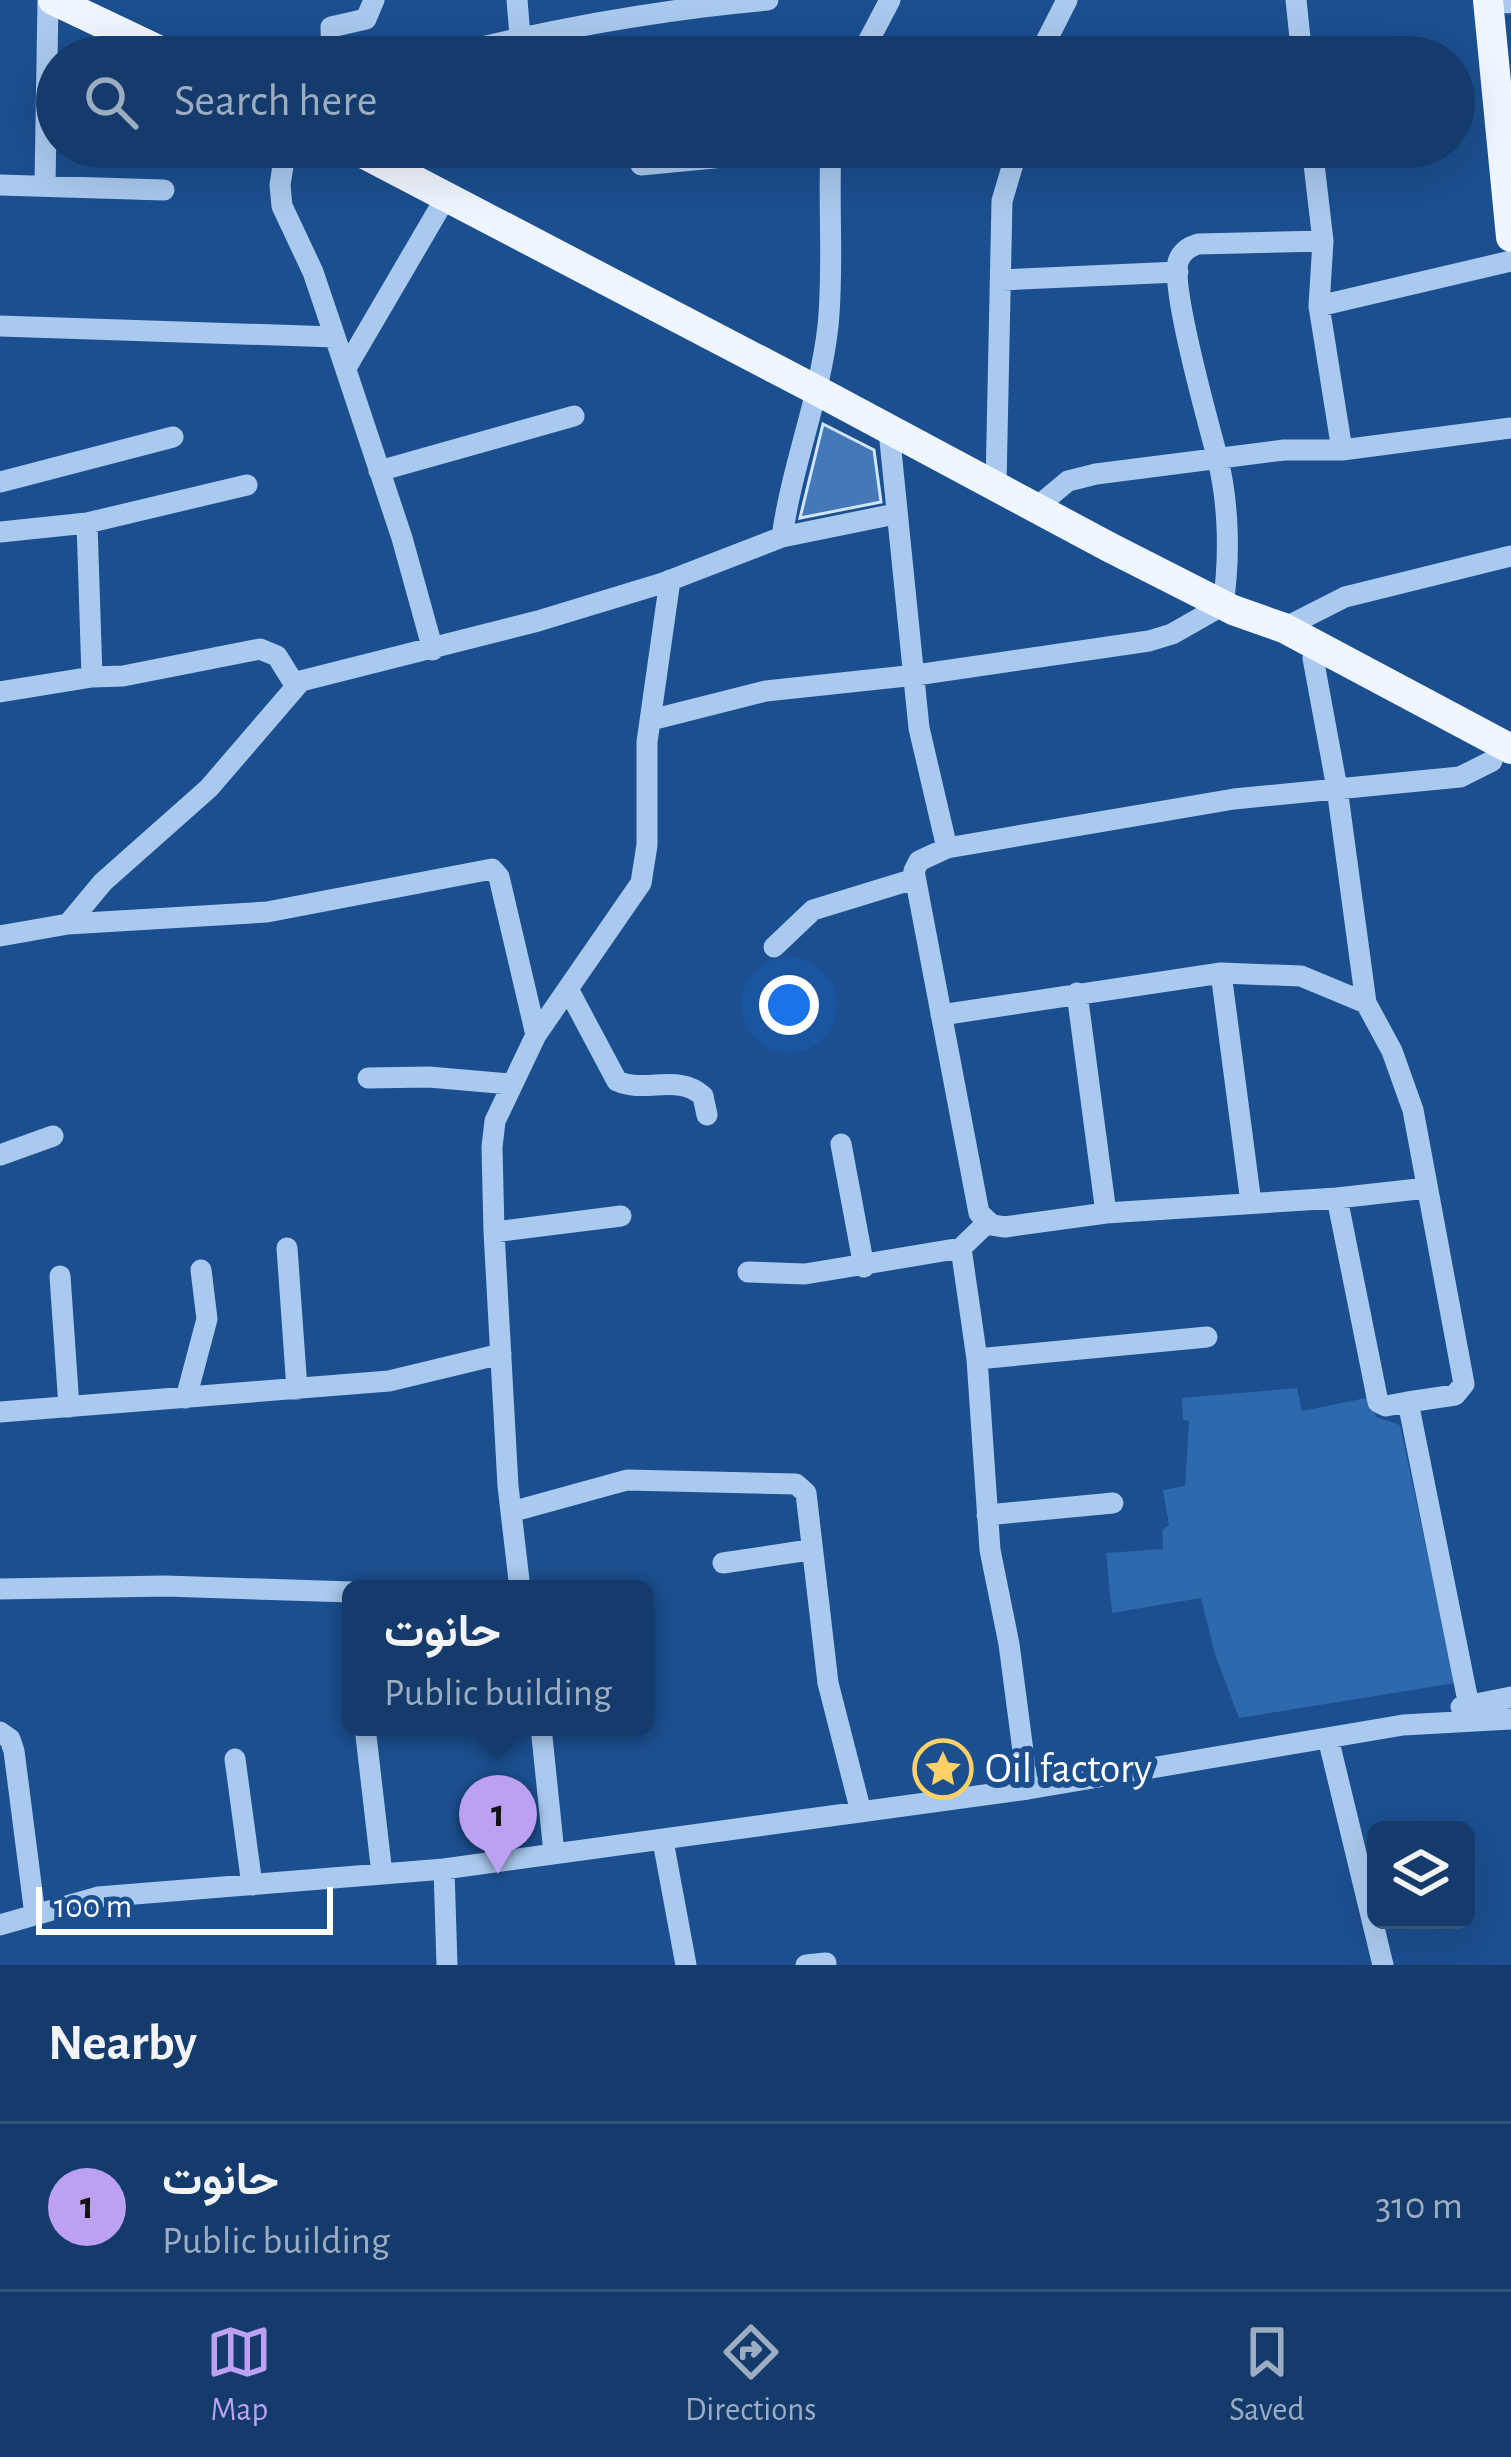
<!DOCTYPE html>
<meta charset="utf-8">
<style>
:root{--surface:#143b6b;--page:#1d4271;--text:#f1f3f6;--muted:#9dadc1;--line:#33557e;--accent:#bca0f2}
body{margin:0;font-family:"Alegreya Sans",Vazirmatn,sans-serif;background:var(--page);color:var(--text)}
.controls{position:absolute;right:36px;bottom:36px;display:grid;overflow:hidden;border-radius:18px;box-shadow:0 12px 48px #0002}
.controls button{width:108px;height:108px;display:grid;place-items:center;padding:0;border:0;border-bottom:3px solid var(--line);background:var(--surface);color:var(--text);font:60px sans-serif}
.scale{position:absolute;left:36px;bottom:30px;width:297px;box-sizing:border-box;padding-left:12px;border:6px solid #fff;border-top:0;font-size:33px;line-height:42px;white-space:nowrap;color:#fff;-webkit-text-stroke:9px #1b4f8f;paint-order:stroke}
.you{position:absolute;left:789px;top:1005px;width:42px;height:42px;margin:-30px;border:9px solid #fff;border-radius:50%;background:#1a73e8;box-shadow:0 0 0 18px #1a73e833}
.badge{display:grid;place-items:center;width:78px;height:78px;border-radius:50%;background:var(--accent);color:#111;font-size:39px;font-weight:700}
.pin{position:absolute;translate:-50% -99px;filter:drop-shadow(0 3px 6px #0008)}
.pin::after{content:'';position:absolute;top:63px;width:42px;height:36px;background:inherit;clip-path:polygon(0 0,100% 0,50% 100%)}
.popup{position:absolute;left:342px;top:1580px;width:312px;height:156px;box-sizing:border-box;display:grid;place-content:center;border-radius:18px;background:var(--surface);filter:drop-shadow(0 3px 9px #0005);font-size:39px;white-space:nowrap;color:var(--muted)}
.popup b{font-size:45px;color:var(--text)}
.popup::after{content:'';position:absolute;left:50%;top:100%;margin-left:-24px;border:24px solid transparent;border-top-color:var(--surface)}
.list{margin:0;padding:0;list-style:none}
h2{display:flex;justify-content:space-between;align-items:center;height:156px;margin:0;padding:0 48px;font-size:51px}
h2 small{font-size:39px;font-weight:400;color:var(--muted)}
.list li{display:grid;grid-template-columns:78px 1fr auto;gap:36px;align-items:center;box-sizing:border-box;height:168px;padding:0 48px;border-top:3px solid var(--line)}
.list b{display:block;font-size:45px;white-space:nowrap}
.list p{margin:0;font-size:39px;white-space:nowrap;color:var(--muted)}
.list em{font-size:39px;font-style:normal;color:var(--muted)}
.icon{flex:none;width:66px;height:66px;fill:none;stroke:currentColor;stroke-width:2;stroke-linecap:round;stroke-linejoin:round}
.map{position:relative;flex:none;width:1511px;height:1965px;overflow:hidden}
.search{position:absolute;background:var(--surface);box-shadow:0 12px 48px #0002;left:36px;right:36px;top:36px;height:132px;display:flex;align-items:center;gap:30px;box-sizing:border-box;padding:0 42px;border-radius:66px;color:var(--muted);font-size:45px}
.sheet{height:324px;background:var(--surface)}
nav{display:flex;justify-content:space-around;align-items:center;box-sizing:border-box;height:168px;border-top:3px solid var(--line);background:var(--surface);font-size:33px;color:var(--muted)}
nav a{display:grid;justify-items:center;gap:6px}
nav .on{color:var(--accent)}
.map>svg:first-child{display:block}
.green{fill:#2e69ad}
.building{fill:#4478b7;stroke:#cfe3fa;stroke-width:3}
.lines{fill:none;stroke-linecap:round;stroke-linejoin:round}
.minor{stroke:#a9c9ee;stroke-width:21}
.major{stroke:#f0f6ff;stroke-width:30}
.labels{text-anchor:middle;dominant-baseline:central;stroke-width:12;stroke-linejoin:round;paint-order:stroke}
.poi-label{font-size:42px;fill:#fff;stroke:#1b4f8f;text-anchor:start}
</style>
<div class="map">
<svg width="1511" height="1965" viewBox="0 0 1511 1965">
<rect width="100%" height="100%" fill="#1b4f8f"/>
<path class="green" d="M1297 1388 1302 1411 1371 1397 1376 1417 1400 1425 1455 1683 1239 1718 1215 1654 1201 1598 1112 1613 1106 1553 1163 1549 1162 1530 1169 1525 1163 1490 1185 1486 1189 1421 1183 1420 1182 1398Z"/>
<path class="building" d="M823 424 874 450 881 502 800 518Z"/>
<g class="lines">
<path class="minor" d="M517 0 520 36
M1296 0 1302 57
M1508 3 1511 2
M332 57 331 27 366 19 374 0
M442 57C550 29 657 10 768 0
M860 57 890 0
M1038 57 1067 0
M1312 147 1323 241 1319 306 1342 450
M641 165 828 147
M45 184 48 0
M0 185 164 190
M1002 280 1178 272
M1319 306 1511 261
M0 326 335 337 313 272 282 206 280 185 286 147
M335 337 402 538 433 650
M346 368 446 197
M889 431 919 728 947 848 919 861 914 871 979 1213 992 1225 1005 1227 1106 1213 1337 1198
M379 471 574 416
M0 482 173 437
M996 485 1002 201 1018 147
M1038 506 1068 481 1096 474 1284 450H1342L1511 428
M87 523 92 677 123 676 260 649 277 656 295 685
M0 532 87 523 247 485
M782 537C792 465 820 398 828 326 834 266 828 207 831 147
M1284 628 1345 597 1511 556
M0 692 92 677
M651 720 766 691 916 675 1149 641 1172 634 1223 605C1230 558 1229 502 1217 456 1208 422 1171 290 1178 262 1181 252 1188 247 1198 244L1323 241
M947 848 1234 799 1460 777 1492 761
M68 924 267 912 492 869 499 877 536 1035
M0 936 68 924 103 882 209 788 301 681 538 621 663 583 782 537 895 514
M774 947 813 910 914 879
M1221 973 1251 1203
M568 989 617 1081C646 1094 678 1073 703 1096L707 1115
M1077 993 1106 1213
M1366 1003 1392 1051 1413 1110 1464 1384 1455 1395 1408 1402 1472 1721
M941 1015 1221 973 1301 976 1366 1003 1337 788 1313 658
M368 1078 429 1077 510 1084
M841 1144 864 1267
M0 1155 53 1136
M988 1222 961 1248 977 1359 990 1550 1009 1644 1028 1789
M494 1232 621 1216
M287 1248 297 1389
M748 1272 805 1274 961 1248
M60 1276 69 1407
M977 1359 1207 1337
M186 1398 207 1319 201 1270
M1408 1402 1386 1406 1378 1402 1337 1198 1427 1188
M0 1412 389 1381 501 1354
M511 1512 627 1480 796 1484 806 1493 828 1683 861 1812
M987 1515 1113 1503
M723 1563 809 1550
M0 1589 165 1586 351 1592
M520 1589 508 1486 494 1232 492 1147 495 1121 536 1035 641 883 647 845V742L670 580
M1461 1707 1511 1697
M365 1727 382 1874
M541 1727 554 1853
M0 1732 10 1739 14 1751 35 1915
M1328 1738 1383 1965
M235 1759 252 1885
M663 1841 686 1965
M444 1869 447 1965
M0 1925 98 1897 444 1869 1028 1789 1403 1725 1511 1719
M806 1965 826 1963"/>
<path class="major" d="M53 0 173 57
M1488 0 1511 237
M351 147 816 390 1109 547 1233 610 1284 628 1511 749"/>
</g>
<defs>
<g id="sight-ring" transform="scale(3)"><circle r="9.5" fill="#1b4f8f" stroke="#ffd166" stroke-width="1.5"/><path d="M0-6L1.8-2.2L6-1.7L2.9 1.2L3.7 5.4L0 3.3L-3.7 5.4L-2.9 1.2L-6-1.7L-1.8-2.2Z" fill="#ffd166"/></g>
</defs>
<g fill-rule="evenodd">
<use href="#sight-ring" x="943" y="1769"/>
</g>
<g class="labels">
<g class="poi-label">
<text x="985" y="1769">Oil factory</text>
</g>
</g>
</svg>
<div class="controls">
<button><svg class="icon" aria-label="layers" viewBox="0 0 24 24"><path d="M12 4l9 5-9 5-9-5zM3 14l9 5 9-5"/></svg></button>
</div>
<div class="scale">100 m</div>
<div class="you"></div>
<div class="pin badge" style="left:498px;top:1874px">1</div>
<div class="popup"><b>حانوت</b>Public building</div>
<div class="search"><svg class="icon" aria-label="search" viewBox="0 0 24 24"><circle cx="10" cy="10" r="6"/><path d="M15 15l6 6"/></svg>Search here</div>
</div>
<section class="sheet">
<h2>Nearby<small></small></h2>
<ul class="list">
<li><span class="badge">1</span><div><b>حانوت</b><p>Public building</p></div><em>310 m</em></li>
</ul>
</section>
<nav>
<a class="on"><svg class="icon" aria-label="map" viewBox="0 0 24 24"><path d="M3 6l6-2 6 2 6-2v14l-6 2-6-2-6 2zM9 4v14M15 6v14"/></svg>Map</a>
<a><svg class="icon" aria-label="directions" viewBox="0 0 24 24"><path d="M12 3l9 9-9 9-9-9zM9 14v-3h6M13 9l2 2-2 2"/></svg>Directions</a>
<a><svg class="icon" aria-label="saved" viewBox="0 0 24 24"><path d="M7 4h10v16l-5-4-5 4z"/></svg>Saved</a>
</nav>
